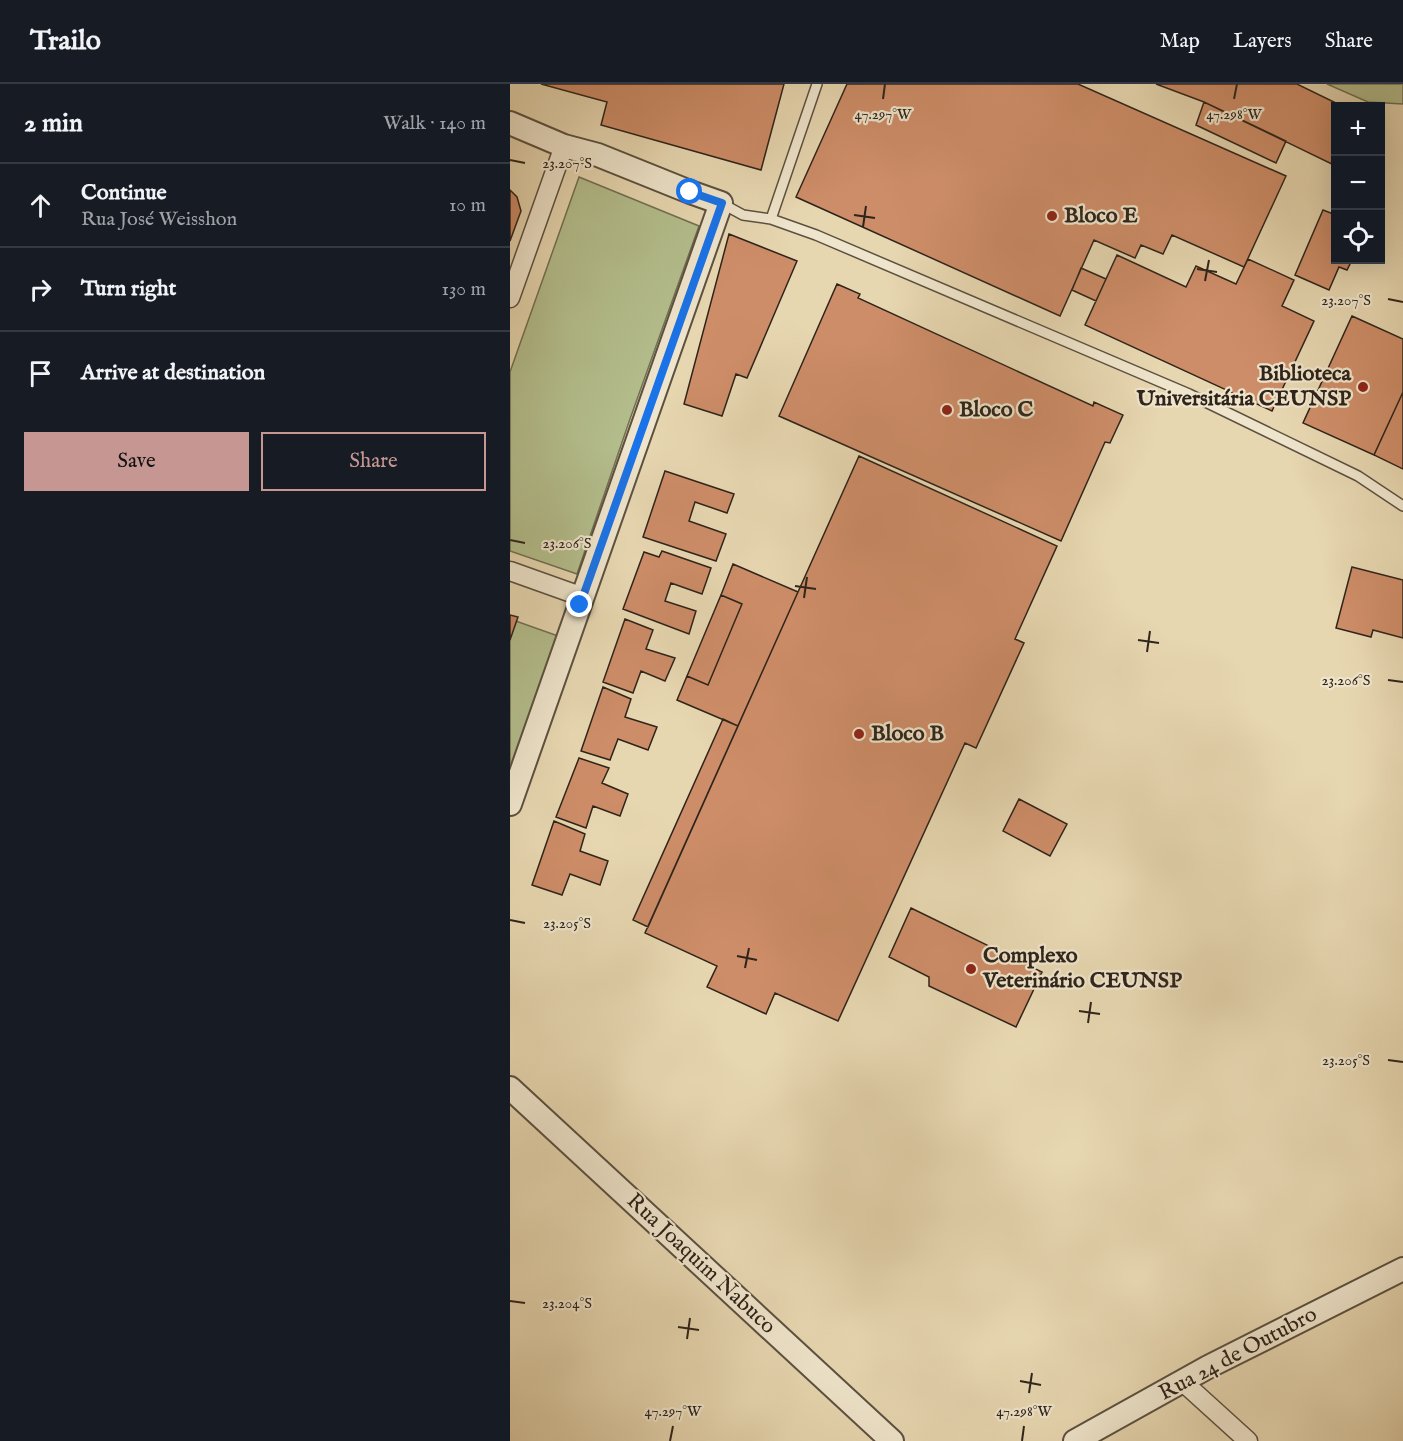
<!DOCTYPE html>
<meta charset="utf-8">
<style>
:root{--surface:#171b24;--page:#20242c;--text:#f1f3f6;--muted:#9ea1a6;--line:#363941;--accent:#c59692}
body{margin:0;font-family:"IM FELL English",serif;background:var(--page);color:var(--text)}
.controls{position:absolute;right:18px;top:18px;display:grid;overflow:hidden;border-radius:0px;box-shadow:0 6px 24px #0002}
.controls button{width:54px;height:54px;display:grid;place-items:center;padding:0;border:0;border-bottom:2px solid var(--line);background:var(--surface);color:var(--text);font:30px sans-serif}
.stop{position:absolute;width:18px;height:18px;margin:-14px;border:4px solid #1a73e8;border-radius:50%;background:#fff}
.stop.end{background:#1a73e8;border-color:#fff;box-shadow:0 2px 6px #0008}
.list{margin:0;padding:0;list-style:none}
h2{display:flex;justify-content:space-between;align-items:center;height:78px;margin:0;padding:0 24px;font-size:26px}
h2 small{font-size:20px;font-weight:400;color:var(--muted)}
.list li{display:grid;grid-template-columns:39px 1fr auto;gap:18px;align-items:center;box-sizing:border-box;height:84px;padding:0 24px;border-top:2px solid var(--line)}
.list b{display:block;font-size:22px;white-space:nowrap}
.list p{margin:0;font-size:20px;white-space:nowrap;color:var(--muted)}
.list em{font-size:20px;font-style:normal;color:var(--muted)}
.actions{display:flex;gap:12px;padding:18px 24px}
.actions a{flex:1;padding:14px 0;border:2px solid var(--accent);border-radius:0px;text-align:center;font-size:21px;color:var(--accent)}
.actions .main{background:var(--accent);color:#111}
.icon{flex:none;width:33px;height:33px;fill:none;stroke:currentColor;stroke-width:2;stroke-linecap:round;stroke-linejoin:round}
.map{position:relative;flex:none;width:893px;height:1357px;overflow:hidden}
header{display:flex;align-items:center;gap:36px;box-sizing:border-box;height:84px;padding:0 30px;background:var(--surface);border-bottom:2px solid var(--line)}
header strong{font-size:28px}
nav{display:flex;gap:33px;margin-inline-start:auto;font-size:21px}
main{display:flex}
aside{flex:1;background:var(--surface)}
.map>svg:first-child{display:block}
.green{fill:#b4be8d;stroke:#717154;stroke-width:1.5}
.building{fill:#cd8d68;stroke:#2e241b;stroke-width:1.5}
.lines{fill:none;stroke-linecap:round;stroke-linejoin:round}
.service-casing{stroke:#5c5140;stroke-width:12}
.minor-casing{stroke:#5c5140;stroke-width:21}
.tertiary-casing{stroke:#5c5140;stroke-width:26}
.service{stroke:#efe5cc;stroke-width:9}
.minor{stroke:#efe5cc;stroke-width:18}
.tertiary{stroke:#efe5cc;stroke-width:22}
.route{stroke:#1a73e8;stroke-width:8}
.ticks{fill:none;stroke:#2e241b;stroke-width:2}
.poi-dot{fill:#8f2418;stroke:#efe5cc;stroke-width:2}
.labels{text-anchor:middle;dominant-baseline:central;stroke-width:4.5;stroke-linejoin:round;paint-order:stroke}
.poi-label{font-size:22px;font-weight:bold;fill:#2e241b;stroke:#efe5cc;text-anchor:start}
.street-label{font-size:22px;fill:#2e241b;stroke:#efe5cc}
.ticks-label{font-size:15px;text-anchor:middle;fill:#2e241b;stroke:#efe5cc;stroke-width:4.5;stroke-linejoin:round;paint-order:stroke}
</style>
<header>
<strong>Trailo</strong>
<nav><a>Map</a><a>Layers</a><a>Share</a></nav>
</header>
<main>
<aside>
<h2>2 min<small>Walk · 140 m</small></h2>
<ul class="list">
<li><svg class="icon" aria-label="ahead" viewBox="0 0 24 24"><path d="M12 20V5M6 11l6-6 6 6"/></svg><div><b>Continue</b><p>Rua José Weisshon</p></div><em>10 m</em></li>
<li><svg class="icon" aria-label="right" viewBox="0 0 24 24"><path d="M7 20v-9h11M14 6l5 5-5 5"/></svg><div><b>Turn right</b></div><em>130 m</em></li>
<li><svg class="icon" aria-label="arrive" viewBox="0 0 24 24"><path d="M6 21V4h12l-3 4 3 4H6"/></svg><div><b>Arrive at destination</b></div></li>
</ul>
<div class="actions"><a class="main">Save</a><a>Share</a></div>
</aside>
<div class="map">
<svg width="893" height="1357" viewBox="0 0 893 1357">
<rect width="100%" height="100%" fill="#e7d7b1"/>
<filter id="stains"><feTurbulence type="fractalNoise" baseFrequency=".00333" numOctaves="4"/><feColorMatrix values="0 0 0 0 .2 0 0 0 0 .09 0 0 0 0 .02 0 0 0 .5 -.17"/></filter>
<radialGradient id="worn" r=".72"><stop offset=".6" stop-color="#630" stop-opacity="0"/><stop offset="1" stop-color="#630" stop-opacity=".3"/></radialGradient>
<path class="green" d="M817 0H893V20L858 18Z
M69 93 189 142 120 335 67 490 0 467V288Z
M0 535 48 552 0 688Z"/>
<path class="building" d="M31 0H274L251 86 91 41 97 18Z
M337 0H568L776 92 734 183 662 151 653 170 631 161 625 174 584 156 550 232 286 113Z
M646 0H787L832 22H826V82L694 18Z
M694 18 776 57 766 79 686 41Z
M0 106 7 113 11 127 0 157Z
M813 126 826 131V176H842L837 186 829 183 819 206 785 191Z
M219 150 287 177 237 294 226 290 212 332 174 320Z
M607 171 676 203 686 182 726 200 738 175 784 196 772 222 804 237 762 327 575 241Z
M571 184 596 195 586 217 562 206Z
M327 200 350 210 348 214 583 322 584 318 613 331 600 359 595 358 551 457 269 332Z
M842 232 893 255V308L864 371 793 339Z
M893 308V385L864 371Z
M349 372 547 462 505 555 514 559 466 664 455 659 328 937 265 909 256 930 197 903 207 882 135 849Z
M155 387 224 410 217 429 185 418 179 437 216 450 206 477 133 453Z
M152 467 201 484 192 510 161 499 155 517 186 527 179 550 113 525 134 468 149 473Z
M223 480 288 508 228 642 167 616 177 592 198 601 232 520 211 511Z
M842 483 893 496V554L863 546 861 553 826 544Z
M211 511 232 520 198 601 177 592Z
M0 531 8 533 0 556Z
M115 535 143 546 136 565 165 574 155 597 131 587 123 609 93 598Z
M93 603 121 615 115 633 147 643 138 666 108 655 100 676 71 667Z
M213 635 228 642 138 843 123 836Z
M69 674 99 684 92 699 118 710 110 732 83 722 76 744 46 733Z
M509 715 557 740 540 772 493 747Z
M44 737 75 750 70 767 98 777 90 801 60 790 52 811 22 801Z
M401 824 532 888 506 943 419 902V893L379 873Z"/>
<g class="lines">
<g class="service-casing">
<path id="service" d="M211 119 233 131 261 135 306 151 679 310 848 392 893 422
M261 135 307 0"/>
</g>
<g class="minor-casing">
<path id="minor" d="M0 214 54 62
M0 487 73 513
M673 1298 738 1357"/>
</g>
<g class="tertiary-casing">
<path id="tertiary" d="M0 39 54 62 88 71 180 108 211 119 0 720
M0 1004 382 1357
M565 1357 698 1283 893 1185"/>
</g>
<use href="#service" class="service"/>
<use href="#minor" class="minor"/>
<use href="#tertiary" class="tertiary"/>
</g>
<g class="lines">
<path class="route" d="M70 521 212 119 180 108"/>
</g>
<path class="ticks" d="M373 15 375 0M724 15 727 0M0 76 15 79M344 131 365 134M353 143 356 122M687 185 707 188M695 197 699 176M878 215 893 218M0 456 15 459M285 502 306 505M294 514 297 493M628 556 649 559M637 568 640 547M878 596 893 598M0 836 15 839M227 872 247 876M235 884 239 864M569 927 590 930M578 939 581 918M878 976 893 978M0 1217 15 1219M168 1243 189 1246M177 1255 180 1234M510 1297 531 1301M519 1309 522 1289M160 1357 163 1342M512 1357 514 1342"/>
<g class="poi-dot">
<circle cx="542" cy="132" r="6"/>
<circle cx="853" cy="303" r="6"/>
<circle cx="437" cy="326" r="6"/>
<circle cx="349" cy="650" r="6"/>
<circle cx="461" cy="885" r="6"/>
</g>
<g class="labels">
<g class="poi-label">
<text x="554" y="132">Bloco E</text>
<text x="841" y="290" text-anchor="end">Biblioteca<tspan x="841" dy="25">Universitária CEUNSP</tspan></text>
<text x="449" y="326">Bloco C</text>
<text x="361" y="650">Bloco B</text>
<text x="473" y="872">Complexo<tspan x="473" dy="25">Veterinário CEUNSP</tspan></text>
</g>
<g class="street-label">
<text transform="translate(191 1180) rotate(43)">Rua Joaquim Nabuco</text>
<text transform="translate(728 1270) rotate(-28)">Rua 24 de Outubro</text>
</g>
</g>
<g class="ticks-label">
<text x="373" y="35">47.297°W</text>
<text x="724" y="35">47.298°W</text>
<text x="57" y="84">23.207°S</text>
<text x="836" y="221">23.207°S</text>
<text x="57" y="464">23.206°S</text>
<text x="836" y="601">23.206°S</text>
<text x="57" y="844">23.205°S</text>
<text x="836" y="981">23.205°S</text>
<text x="57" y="1224">23.204°S</text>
<text x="163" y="1332">47.297°W</text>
<text x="514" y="1332">47.298°W</text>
</g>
<rect width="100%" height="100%" filter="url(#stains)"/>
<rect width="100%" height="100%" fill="url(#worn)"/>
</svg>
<div class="controls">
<button>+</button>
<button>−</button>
<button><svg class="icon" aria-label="locate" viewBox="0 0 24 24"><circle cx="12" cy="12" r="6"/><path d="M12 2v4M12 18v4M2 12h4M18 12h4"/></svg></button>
</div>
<div class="stop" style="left:180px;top:108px"></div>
<div class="stop end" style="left:70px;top:521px"></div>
</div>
</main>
